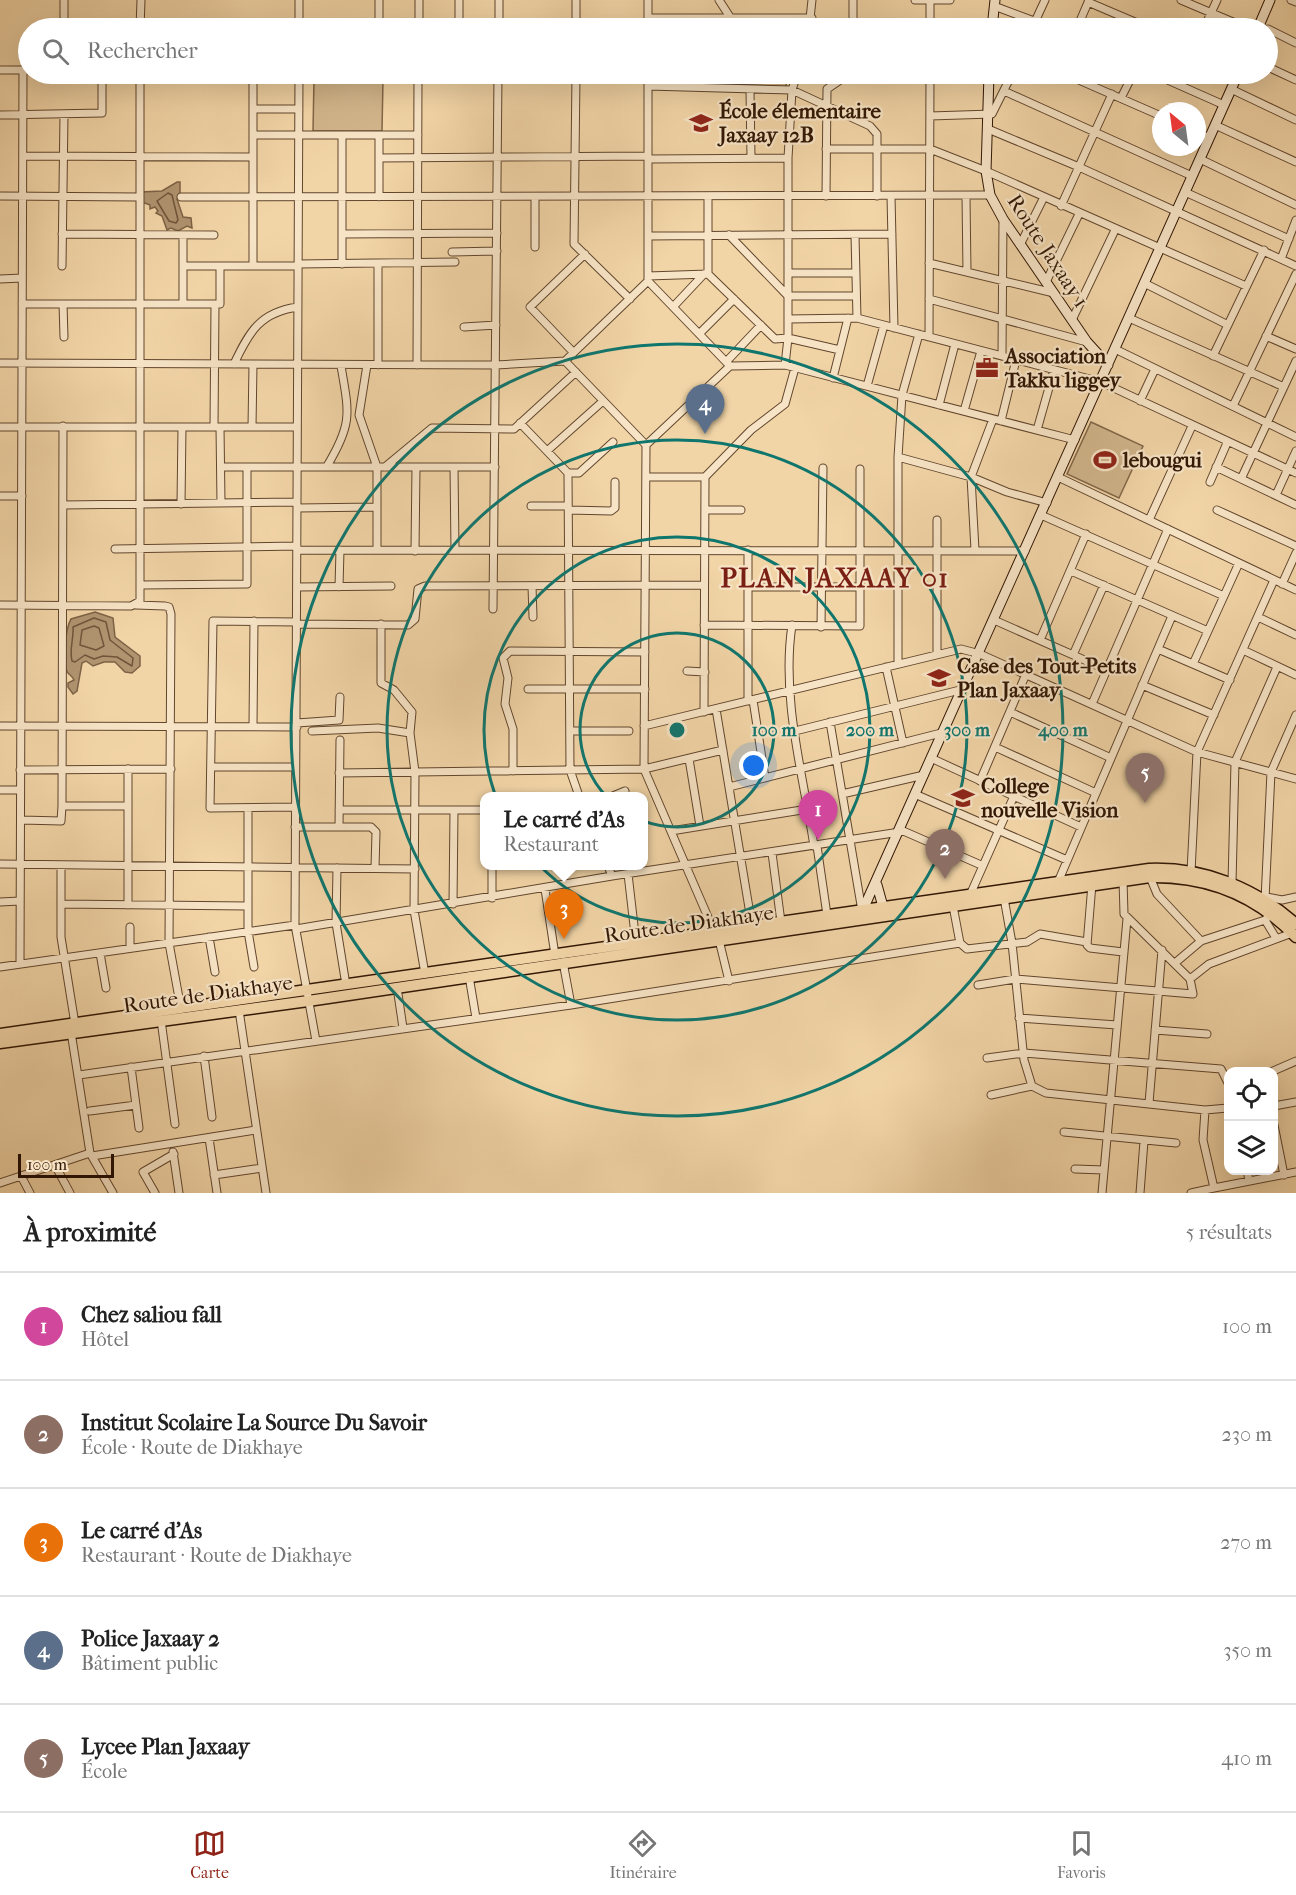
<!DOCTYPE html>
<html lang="fr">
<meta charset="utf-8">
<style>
:root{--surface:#fff;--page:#f2f2f2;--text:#222;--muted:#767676;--line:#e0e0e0;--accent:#8f2418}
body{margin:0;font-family:"IM FELL French Canon",serif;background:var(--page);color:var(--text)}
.controls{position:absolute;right:18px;bottom:18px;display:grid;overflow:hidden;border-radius:12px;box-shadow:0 6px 24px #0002}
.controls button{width:54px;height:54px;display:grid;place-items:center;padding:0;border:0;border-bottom:2px solid var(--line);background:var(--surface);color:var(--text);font:30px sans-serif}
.compass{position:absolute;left:1152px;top:102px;width:54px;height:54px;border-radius:50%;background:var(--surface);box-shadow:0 6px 24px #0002;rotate:331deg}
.scale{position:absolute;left:18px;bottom:15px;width:96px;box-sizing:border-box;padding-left:6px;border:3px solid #311604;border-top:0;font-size:16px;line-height:21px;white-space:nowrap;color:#311604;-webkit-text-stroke:4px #f7e4c6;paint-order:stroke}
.you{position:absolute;left:754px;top:766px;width:21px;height:21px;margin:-15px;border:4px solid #fff;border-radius:50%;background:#1a73e8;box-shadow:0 0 0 9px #1a73e833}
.badge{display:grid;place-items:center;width:39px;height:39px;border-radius:50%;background:var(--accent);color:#fff;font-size:20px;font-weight:700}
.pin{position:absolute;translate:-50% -50px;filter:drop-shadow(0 2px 3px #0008)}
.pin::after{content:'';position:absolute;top:32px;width:21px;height:18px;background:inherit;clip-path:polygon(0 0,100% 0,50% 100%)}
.popup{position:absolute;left:480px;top:792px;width:168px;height:78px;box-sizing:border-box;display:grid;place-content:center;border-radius:12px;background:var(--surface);filter:drop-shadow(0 2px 4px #0005);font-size:20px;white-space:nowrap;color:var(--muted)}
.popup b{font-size:22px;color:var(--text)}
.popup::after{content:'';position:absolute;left:50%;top:100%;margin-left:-12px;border:12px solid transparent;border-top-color:var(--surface)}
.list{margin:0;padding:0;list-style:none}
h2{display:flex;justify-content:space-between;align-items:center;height:78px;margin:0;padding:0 24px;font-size:26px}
h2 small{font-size:20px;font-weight:400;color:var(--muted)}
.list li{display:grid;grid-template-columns:39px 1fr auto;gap:18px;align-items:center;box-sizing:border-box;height:108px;padding:0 24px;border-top:2px solid var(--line)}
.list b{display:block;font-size:22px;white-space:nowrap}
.list p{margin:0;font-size:20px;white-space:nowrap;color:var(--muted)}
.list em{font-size:20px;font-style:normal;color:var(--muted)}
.icon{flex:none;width:33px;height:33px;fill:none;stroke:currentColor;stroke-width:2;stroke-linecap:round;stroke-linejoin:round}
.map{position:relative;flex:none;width:1296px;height:1193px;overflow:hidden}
.search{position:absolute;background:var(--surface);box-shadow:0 6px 24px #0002;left:18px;right:18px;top:18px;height:66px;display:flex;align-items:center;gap:15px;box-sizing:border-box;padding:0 21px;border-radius:33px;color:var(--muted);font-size:22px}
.sheet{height:618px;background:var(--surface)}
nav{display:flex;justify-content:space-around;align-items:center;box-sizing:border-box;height:84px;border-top:2px solid var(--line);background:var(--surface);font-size:16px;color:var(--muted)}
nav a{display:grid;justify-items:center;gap:3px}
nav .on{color:var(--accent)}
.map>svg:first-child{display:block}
.green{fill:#d1b58b;stroke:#816648;stroke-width:1.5}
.water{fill:#b09470;stroke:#7d6245;stroke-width:1.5}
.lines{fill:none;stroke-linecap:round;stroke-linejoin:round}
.shore{stroke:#70553a;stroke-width:1.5}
.street-casing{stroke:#61462d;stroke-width:9}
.secondary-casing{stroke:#311604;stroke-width:11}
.primary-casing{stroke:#311604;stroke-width:13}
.street{stroke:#f7e4c6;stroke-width:7}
.secondary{stroke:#f7e4c6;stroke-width:9}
.primary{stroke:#f2d5a7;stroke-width:10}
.ring{fill:none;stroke:#0f766e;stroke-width:3}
.labels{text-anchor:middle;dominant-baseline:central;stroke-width:4.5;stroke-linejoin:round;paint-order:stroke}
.poi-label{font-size:21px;font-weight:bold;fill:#311604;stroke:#f7e4c6;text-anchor:start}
.street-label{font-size:21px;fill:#311604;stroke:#f7e4c6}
.district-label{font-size:27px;font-weight:bold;letter-spacing:1.5px;fill:#7a1f14;stroke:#f7e4c6}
.centre{fill:#0f766e;stroke:#f7e4c6;stroke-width:3}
.ring-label{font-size:18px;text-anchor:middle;font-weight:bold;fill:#0f766e;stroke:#f7e4c6;stroke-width:4.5;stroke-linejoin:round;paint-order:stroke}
</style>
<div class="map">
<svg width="1296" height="1193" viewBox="0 0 1296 1193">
<rect width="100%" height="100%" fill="#f2d5a7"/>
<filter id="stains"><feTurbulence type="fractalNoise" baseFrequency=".00333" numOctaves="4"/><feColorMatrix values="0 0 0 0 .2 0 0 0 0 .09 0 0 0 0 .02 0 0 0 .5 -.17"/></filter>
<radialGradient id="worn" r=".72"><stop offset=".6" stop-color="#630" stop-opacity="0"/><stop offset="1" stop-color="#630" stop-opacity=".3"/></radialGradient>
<path class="green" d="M716 21 790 25V28H716Z
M713 74H787L786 87 713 83Z
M314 79 383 80 382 131H313Z
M1091 422 1143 446 1119 498 1067 474Z"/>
<path class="water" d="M177 182H180V197L177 199 183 217 191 218 192 228 187 226 178 231 171 228 167 230 162 216 156 213 158 211 155 207 150 209V205L142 202 141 192 162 191Z
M95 612 113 618 115 637 140 656V666L132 673 125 672 115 662H104L93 666 86 661 82 663 77 691 73 694 68 687V683L74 680C73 677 70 675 68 673 61 665 66 627 71 619Z"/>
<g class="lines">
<path class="shore" d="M168 193 172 195 178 220 176 223 169 221 157 201Z
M94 618 106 622 110 640 133 658 132 666 117 657 103 656 94 659 85 655 75 662 72 661C69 649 74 639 73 627Z
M94 626 99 628 104 646 96 650 80 645 82 630Z"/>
<g class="street-casing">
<path id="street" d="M64 0V28
M719 0 730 17
M853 0V28
M915 0H950
M1181 0 1247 28
M1291 0 1296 2
M1088 2 1149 28
M994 6 1053 28
M648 18H812
M140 28 141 0
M299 28V0
M379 28V0
M419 28V0
M459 28V0
M499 28V0
M576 28V0
M648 28V0
M809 28 812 0
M930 28V0
M1032 28 1045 0
M1077 28 1089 0
M1204 28 1217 0
M1268 29 1296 43
M1268 67 1296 80
M0 70H28
M299 74 295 925 316 1041
M576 74 574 244 630 299
M648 74V281L730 366
M1065 74 1161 116
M1154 74 1224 105
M930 79H989
M1179 84 1184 74
M648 86 792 90 870 126 877 134V196
M1231 89 1296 120
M750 90 751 158
M1004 91 1192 176
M1121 98 1133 74
M253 109H299
M0 115 102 113V74
M930 116 992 114 1012 74
M1215 125 1296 162
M988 129 1079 167 1296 266
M1197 132 1209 138
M253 135H418
M379 135V197
M826 149H930L986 171 1246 286
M23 156 253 157
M379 158 648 156
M648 159 788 158
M1200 159 1296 205
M1185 192 1289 239
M0 196 139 197
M708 196V274L775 339 788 338 840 350
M826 196 827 89 849 74
M891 196 894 328
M966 196 967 272
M181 197 990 195
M1061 206 1112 94
M62 234 214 235
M342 234 497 233
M729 235 788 296H856
M855 235 857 318
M648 236 892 234
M1020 245 1043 199
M535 247V197
M452 252 497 251
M1281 259 1296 220
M378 263V365
M929 263 1054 293
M298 264 455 262
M342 264V135
M62 266 64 114
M183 266H298
M253 266V74
M788 273H856
M648 276 708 274
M0 279 22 278
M1046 282 1079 214
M1144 283 1228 325
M929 299 1087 342
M22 304H220V266
M63 304 64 337
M183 304V235
M673 307 704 274
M1129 318 1284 387
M788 319 857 318 1101 382 1296 473
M1072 320 1115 230
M464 327 496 325
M699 334 734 299
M1266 336 1296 349
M929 337 930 74
M1115 349 1296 437
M573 352 530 307 585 254
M1002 356 1003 219
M1213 356 1264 250
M565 361 646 445 644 769 714 931
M726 362 761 325
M0 363 496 365 565 361 648 281
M234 364C249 332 260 312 298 307
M367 365 359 415 377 467V550
M417 365 418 74
M785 365 788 338V158L792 90 797 74
M833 378 848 318
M867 386 884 325
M1140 401 1155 369
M939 405 955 344
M1233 406 1296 274
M964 411 981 351
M1001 421 1016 360
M520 423 568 473 570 770 579 796
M0 427H297
M214 427 215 304
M220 427 221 503
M252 427 253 364
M1037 430 1054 370
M646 445 730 366 785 365 1075 440
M547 451 603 401
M898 457 971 477 1007 492 1047 503
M327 466C353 423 349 413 341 366
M221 467H495
M385 467 432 428 514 429 576 372
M454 467 455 550
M1216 467 1296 505
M568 473H579L613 442
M646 477H705L751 430 785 404 795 368
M1058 477 1296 590
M1241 479 1296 361
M1210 482 1227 443
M1276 495 1296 451
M0 496H22
M181 504 182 427
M63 505 297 502
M531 506H568
M297 508 377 507
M569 510 611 511 615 508V482
M705 510H741
M1217 510 1296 546
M1041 515 1224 596
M1149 520 1192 426
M115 549 297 546
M297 550 1025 551
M975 550 971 477 993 419
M415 551 416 467
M1071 571 1208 631
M1282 584 1296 553
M141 585 247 584V467
M532 586 533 617
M297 587 391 586
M339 587 340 550
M748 587H859
M0 605 131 606 140 601V74
M136 605 165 606 169 607 171 614 169 943 181 1009
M493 609 498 74
M1258 617 1296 635
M994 620 1107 670
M297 624 408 625 415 619 418 589 425 586 704 585
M381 624V683L394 690 412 712 410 733 415 772 414 910 425 974
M704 625 860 626V469
M792 625C781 698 803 774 814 846
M821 627 823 468
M1040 640 1086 534
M1158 649 1230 680
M1243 650 1296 675
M937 654V520
M1073 655 1104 585
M898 664V457L902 395 919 334
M1193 664 1239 563
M886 667 903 743
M687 671 705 672
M1142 685 1214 715
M528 689H645
M753 700 765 778
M748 701V550
M1092 704 1168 529
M716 709 752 926
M704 712 705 477
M1010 712 1111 758
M830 722 862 911
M297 723 339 720 340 697
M0 726 297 727
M253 726 254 621
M644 726 961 649 980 654 1197 752 1296 779
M312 731 378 728 410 733
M571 731H629
M795 731 964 689
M995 747 1096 793
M689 759 700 826
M933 759 1081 827
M211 767H295
M20 770 171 769
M513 771V729L505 704 508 678 503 658 510 651 645 652
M339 773 644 769 723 750
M980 781 1026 674
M729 787 945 732
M0 790H20
M842 794 924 775
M917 795 1067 860
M613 796 625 791
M62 806 63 426
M295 807 210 808 213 621 296 622
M248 808V931L254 967
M339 810H484
M22 820 61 821 62 806H128
M295 827H371L376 832 375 868
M339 827 340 740
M901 830 981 865
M671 831 808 809
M817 846 827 915
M772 853 781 922
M0 864 415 869
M61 865V937L75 1024
M608 866 612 876
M337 868 336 923 346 985
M1191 872 1197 752 1274 580
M628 874 636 943
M1150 877 1157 894 1201 941
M1058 882 1172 616
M1232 883 1235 762 1277 667
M1092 884 1087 945 1090 948 1123 952
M545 889 555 955
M970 895 1014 796
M1267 897 1282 900 1296 897
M492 898V866
M1004 898 1012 943 1024 1060 1032 1086 1046 1093 1205 1110 1228 1108
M1265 900 1271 772 1296 715
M0 902 20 901
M61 904 247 906
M453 904 454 810
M128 905V769
M953 906 960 943 967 949 1027 942 1040 934 1087 942
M1265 920 1276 938
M296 929 612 876 900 832
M209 937 215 972
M719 940 729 981
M130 948V927
M100 953 106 988
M563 962 571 1005
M1175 963 1201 941 1265 920 1271 914
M20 964 23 70
M0 967 295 925
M469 976 476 1018
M1190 979 1209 964 1292 933
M978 985 1015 979 1193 994 1190 979 1124 914 1123 880
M397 987 403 1028
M239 1010 266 1193
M1019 1018 1117 1025
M161 1020 175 1124
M1155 1030 1207 1034
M71 1032 90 1153 113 1193
M204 1056 212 1117
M987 1058 1024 1053 1221 1069 1228 1083
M131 1067 139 1128
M1271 1072 1296 1061
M79 1075 571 1005 960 943
M991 1095 1032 1086
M1149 1103 1162 950
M1274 1106 1296 1102
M90 1111 136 1105
M1274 1125 1284 1175
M1064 1132 1176 1143
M209 1138 217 1193
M173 1152 179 1193
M92 1156 256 1130
M55 1165 70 1193
M1075 1169 1104 1170
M1247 1170 1249 1181
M214 1175 262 1168
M21 1176 30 1193
M0 1183 90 1153
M1214 1188 1296 1172
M155 1193 143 1172 174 1154
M1102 1193 1127 919
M1140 1193 1144 1141
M1191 1193 1214 1188 1203 1140 1205 1110"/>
</g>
<g class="secondary-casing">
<path id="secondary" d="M992 28 995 0
M1258 28 1270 0
M989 74 986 171 990 195 1003 219 1087 342 1108 365
M877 885 885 914
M861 914 1238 74"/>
</g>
<g class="primary-casing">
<path id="primary" d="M0 1034 1149 869C1204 867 1255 888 1296 924
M0 1043 308 1001 1150 877C1207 876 1257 896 1296 937"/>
</g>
<use href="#street" class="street"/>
<use href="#secondary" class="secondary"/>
<use href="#primary" class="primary"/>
</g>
<g class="ring">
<circle cx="677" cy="730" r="97"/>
<circle cx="677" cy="730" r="193"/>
<circle cx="677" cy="730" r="290"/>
<circle cx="677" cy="730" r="386"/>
</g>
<defs>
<g id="school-bare" transform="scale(1.8)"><path d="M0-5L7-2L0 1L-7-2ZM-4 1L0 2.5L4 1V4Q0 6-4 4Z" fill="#8f2418" stroke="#f7e4c6" stroke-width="2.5" paint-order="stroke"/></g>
<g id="office-bare" transform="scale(1.8)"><path d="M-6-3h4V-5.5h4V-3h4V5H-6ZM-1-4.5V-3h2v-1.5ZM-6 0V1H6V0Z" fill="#8f2418" stroke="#f7e4c6" stroke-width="2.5" paint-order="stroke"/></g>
<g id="stadium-bare" transform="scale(1.8)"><path d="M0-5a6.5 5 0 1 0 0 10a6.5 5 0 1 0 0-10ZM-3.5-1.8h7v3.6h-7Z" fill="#8f2418" stroke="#f7e4c6" stroke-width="2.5" paint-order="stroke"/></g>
</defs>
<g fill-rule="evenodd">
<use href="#school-bare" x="701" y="123"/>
<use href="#office-bare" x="987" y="368"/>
<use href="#stadium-bare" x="1105" y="460"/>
<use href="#school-bare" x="939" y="678"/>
<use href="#school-bare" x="963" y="798"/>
</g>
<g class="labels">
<g class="poi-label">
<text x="719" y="111">École élementaire<tspan x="719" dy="24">Jaxaay 12B</tspan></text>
<text x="1005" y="356">Association<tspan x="1005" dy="24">Takku liggey</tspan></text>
<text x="1123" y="460">lebougui</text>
<text x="957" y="666">Case des Tout-Petits<tspan x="957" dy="24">Plan Jaxaay</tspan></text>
<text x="981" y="786">College<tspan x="981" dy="24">nouvelle Vision</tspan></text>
</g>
<g class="street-label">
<text transform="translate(1048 251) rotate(57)">Route Jaxaay 1</text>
<text transform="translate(689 924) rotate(-8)">Route de Diakhaye</text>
<text transform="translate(208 994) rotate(-8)">Route de Diakhaye</text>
</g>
<g class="district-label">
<text x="835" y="578">PLAN JAXAAY 01</text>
</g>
</g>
<circle cx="677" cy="730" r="9" class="centre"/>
<g class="ring-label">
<text x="774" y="736">100 m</text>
<text x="870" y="736">200 m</text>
<text x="967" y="736">300 m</text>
<text x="1063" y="736">400 m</text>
</g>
<rect width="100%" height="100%" filter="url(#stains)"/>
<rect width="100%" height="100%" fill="url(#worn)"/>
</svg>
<div class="controls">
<button><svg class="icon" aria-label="locate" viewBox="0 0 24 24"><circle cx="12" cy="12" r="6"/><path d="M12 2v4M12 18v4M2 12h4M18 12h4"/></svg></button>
<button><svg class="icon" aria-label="layers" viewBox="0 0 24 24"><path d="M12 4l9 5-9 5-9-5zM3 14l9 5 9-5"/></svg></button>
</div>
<svg class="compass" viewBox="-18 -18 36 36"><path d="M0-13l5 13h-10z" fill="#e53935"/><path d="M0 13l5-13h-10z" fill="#767676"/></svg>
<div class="scale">100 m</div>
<div class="you"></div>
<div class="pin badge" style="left:818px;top:840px;background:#d1479c">1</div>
<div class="pin badge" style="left:945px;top:879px;background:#8d6e63">2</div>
<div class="pin badge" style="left:564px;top:939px;background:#e8710a">3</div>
<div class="popup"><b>Le carré d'As</b>Restaurant</div>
<div class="pin badge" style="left:705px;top:434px;background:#5c6f8a">4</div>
<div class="pin badge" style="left:1145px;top:803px;background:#8d6e63">5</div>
<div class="search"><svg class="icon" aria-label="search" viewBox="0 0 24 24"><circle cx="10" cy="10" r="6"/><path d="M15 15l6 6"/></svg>Rechercher</div>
</div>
<section class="sheet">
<h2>À proximité<small>5 résultats</small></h2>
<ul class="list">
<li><span class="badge" style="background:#d1479c">1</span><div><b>Chez saliou fall</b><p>Hôtel</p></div><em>100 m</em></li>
<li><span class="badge" style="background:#8d6e63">2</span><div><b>Institut Scolaire La Source Du Savoir</b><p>École · Route de Diakhaye</p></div><em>230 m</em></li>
<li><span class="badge" style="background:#e8710a">3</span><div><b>Le carré d'As</b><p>Restaurant · Route de Diakhaye</p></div><em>270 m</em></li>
<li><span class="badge" style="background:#5c6f8a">4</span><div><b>Police Jaxaay 2</b><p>Bâtiment public</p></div><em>350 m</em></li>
<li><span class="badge" style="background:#8d6e63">5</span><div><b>Lycee Plan Jaxaay</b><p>École</p></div><em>410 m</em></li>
</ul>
</section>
<nav>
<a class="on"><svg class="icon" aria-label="map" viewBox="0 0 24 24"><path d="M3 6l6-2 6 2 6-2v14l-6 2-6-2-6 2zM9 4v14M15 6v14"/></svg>Carte</a>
<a><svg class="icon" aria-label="directions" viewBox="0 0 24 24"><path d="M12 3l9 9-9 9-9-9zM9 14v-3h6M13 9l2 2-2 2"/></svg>Itinéraire</a>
<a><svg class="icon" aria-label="saved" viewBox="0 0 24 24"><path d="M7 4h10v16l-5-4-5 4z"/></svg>Favoris</a>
</nav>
